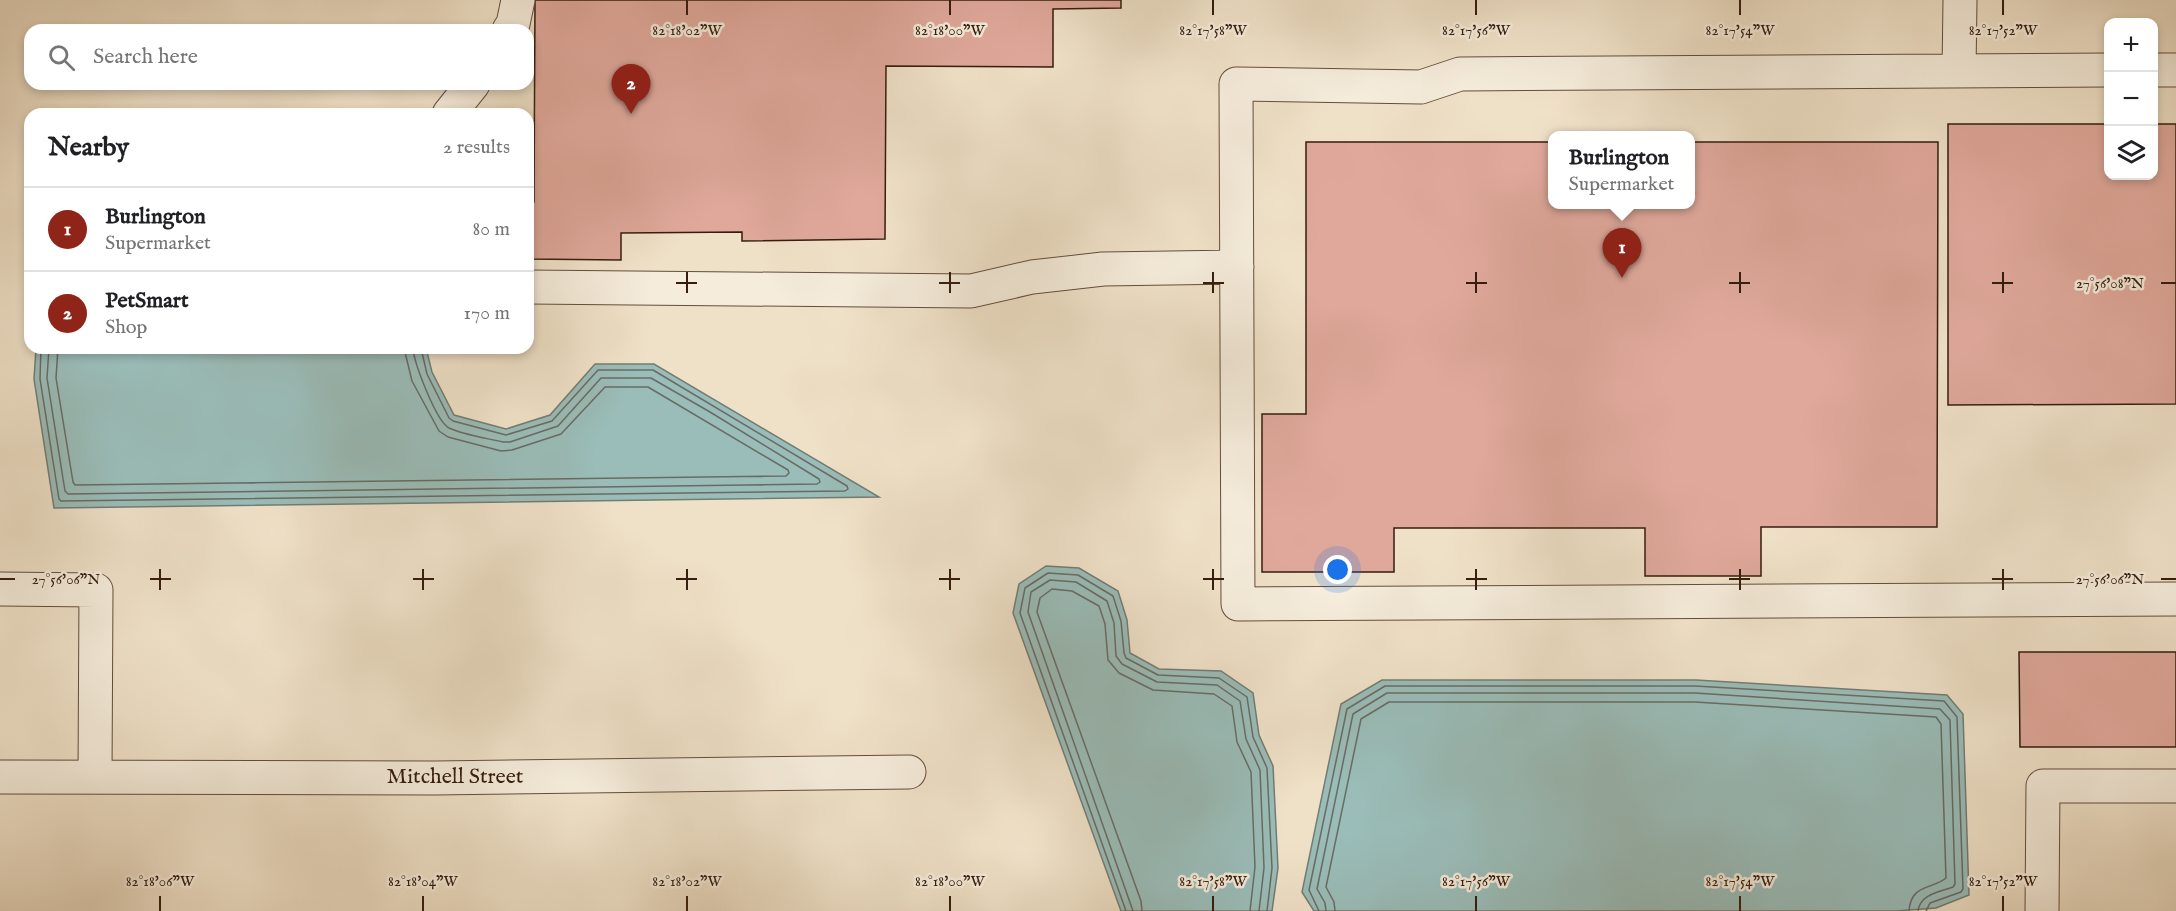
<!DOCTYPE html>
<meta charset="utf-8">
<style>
:root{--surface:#fff;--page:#f6f6f6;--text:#202124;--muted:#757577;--line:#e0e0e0;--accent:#8f2418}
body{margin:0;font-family:"IM FELL English",serif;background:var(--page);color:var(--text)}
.controls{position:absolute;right:18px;top:18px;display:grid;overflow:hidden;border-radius:12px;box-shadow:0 3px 9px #0003}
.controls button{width:54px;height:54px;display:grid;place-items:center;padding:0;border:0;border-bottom:2px solid var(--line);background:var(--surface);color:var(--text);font:30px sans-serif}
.you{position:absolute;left:1338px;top:570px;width:21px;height:21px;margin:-15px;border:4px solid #fff;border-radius:50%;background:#1a73e8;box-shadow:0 0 0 9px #1a73e833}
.badge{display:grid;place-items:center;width:39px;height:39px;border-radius:50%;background:var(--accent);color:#fff;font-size:20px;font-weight:700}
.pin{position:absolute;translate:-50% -50px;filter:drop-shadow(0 2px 3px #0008)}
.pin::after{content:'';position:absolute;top:32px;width:21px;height:18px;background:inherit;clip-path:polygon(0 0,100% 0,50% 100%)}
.popup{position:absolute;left:1548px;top:131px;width:147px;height:78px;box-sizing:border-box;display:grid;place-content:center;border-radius:12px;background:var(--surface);filter:drop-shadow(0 2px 4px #0005);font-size:20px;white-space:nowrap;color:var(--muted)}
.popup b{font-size:22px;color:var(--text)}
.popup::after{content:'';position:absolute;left:50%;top:100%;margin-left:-12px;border:12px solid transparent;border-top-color:var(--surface)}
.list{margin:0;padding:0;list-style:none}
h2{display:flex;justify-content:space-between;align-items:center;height:78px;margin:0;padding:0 24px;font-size:26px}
h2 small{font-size:20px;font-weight:400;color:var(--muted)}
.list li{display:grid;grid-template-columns:39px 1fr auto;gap:18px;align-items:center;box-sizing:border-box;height:84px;padding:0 24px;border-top:2px solid var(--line)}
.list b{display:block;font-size:22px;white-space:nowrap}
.list p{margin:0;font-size:20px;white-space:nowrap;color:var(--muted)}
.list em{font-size:20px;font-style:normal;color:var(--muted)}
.icon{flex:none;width:33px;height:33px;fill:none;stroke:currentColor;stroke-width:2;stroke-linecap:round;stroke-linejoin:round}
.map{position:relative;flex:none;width:2176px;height:911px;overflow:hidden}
.search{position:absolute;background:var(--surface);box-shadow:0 3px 9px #0003;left:24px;top:24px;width:510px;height:66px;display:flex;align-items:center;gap:15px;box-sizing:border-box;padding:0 21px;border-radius:18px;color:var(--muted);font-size:22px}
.panel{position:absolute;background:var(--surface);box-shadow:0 3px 9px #0003;left:24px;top:108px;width:510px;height:246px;border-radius:18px}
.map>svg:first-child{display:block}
.water{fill:#9abdb9;stroke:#727d75;stroke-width:1.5}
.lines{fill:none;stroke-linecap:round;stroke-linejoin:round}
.shore{stroke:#686c64;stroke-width:1.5}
.building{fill:#dfa89b;stroke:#351c0f;stroke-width:1.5}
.minor-casing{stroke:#644d3d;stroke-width:35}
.minor{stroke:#f5ecdb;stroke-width:33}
.ticks{fill:none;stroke:#351c0f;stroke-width:2}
.labels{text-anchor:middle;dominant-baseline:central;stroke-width:5;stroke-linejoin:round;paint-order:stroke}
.street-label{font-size:22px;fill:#351c0f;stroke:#f5ecdb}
.ticks-label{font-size:15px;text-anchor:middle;fill:#351c0f;stroke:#f5ecdb;stroke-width:5;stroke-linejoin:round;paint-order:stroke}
</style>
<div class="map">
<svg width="2176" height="911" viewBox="0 0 2176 911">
<rect width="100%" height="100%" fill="#efe1c8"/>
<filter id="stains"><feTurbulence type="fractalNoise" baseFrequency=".00333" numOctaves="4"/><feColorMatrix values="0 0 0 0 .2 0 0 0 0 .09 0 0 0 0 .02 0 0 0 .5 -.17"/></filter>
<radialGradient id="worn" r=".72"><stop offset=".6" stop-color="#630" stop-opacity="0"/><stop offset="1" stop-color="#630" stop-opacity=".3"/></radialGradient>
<path class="water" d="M36 348H426L432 372 454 415 506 429 550 415 595 364H654L879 497 54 508 34 379Z
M1046 566 1079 568 1118 591 1127 620 1130 653 1159 669 1221 671 1253 693 1259 735 1273 766 1278 868 1272 911H1121L1013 613 1019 584Z
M1382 680H1696L1947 695 1963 714 1969 895 1936 908 1895 911H1314L1302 892 1341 704Z"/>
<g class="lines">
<path class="shore" d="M41 348 40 379 59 499 61 501 845 491 848 489 847 486 653 370H598L552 421 506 435 453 421 449 418 427 374 421 348
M49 348 47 378 65 491 68 494 817 484 820 482 819 479 710 412 651 378H601L558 426 510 442H503C486 438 464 435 449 428 436 421 414 363 413 348
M58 348 56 378 73 482 75 485 786 476 789 473 788 470 648 387H605L561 434 512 450 501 451 448 437 439 431 412 381 404 348
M1126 911 1020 613 1025 588 1048 573 1078 575 1113 596 1121 621 1124 653 1126 658 1158 675 1219 678 1247 697 1253 737 1267 768 1272 868 1267 911
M1133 911 1028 612 1031 592 1050 580 1076 582 1107 601 1114 623 1116 656 1122 664 1157 682 1217 685 1240 701 1246 739 1260 770 1264 868 1259 911
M1142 911 1141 901 1037 612 1040 598 1052 589 1072 591 1099 606 1105 624 1108 660 1119 673 1153 690 1214 694 1232 706 1237 742 1251 772 1255 867 1250 911
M1319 911 1309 890 1347 709 1385 686H1695L1944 701 1957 717 1963 889 1961 892 1930 903 1926 911
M1326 911 1325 903 1317 889 1353 714 1387 693H1695L1940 709 1950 720 1955 884 1953 887C1940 892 1920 894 1918 911
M1335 911 1334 902 1326 887 1361 719 1389 702H1695L1936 717 1941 724 1946 878C1931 890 1911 884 1909 911"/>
</g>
<path class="building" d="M535 0H1121V8L1053 9V67L886 66 885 239 742 241V232L621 233V260L528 259V202H534Z
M1948 124H2108V176H2154V124H2176V404L1948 405Z
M1306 142H1553V204H1691V142H1938L1937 527H1761V576H1645V528H1394V572H1262V414H1306Z
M2019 652H2176V747H2020Z"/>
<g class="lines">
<g class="minor-casing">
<path id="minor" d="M509 30 513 24 518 0
M2108 70 1460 74 1421 87 1236 84 1238 604 2176 599
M2154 70H2176
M1959 71 1960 0
M449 114 473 84
M528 287 971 291 1032 277 1103 269 1237 267
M0 589 96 590 95 777
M0 777 435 778 909 772
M2042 911 2043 786H2176"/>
</g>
<use href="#minor" class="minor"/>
</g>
<path class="ticks" d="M687 0V15M950 0V15M1213 0V15M1476 0V15M1740 0V15M2003 0V15M687 272V293M950 272V293M1213 272V293M1476 272V293M1740 272V293M2003 272V293M676 283H697M939 283H960M1203 283H1224M1466 283H1487M1729 283H1750M1992 283H2013M2161 283H2176M160 569V590M423 569V590M687 569V590M950 569V590M1213 569V590M1476 569V590M1740 569V590M2003 569V590M0 579H15M150 579H171M413 579H434M676 579H697M939 579H960M1203 579H1224M1466 579H1487M1729 579H1750M1992 579H2013M2161 579H2176M160 896V911M423 896V911M687 896V911M950 896V911M1213 896V911M1476 896V911M1740 896V911M2003 896V911"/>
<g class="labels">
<g class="street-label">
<text x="455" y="777">Mitchell Street</text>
</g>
</g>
<g class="ticks-label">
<text x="687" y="35">82°18'02"W</text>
<text x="950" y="35">82°18'00"W</text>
<text x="1213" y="35">82°17'58"W</text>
<text x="1476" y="35">82°17'56"W</text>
<text x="1740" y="35">82°17'54"W</text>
<text x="2003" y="35">82°17'52"W</text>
<text x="2110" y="288">27°56'08"N</text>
<text x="66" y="584">27°56'06"N</text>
<text x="2110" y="584">27°56'06"N</text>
<text x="160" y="886">82°18'06"W</text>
<text x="423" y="886">82°18'04"W</text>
<text x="687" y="886">82°18'02"W</text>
<text x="950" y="886">82°18'00"W</text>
<text x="1213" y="886">82°17'58"W</text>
<text x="1476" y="886">82°17'56"W</text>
<text x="1740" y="886">82°17'54"W</text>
<text x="2003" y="886">82°17'52"W</text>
</g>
<rect width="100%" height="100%" filter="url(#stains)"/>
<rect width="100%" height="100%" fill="url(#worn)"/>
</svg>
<div class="controls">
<button>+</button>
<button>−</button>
<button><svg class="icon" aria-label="layers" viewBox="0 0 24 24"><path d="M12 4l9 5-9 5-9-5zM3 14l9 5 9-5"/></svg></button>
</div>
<div class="you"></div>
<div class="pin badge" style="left:1622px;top:278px">1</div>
<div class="popup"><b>Burlington</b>Supermarket</div>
<div class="pin badge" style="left:631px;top:114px">2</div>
<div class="search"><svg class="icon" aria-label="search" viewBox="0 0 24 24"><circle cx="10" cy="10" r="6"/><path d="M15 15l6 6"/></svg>Search here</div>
<section class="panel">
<h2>Nearby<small>2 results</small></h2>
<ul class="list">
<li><span class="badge">1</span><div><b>Burlington</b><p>Supermarket</p></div><em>80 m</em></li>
<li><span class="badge">2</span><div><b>PetSmart</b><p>Shop</p></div><em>170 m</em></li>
</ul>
</section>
</div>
